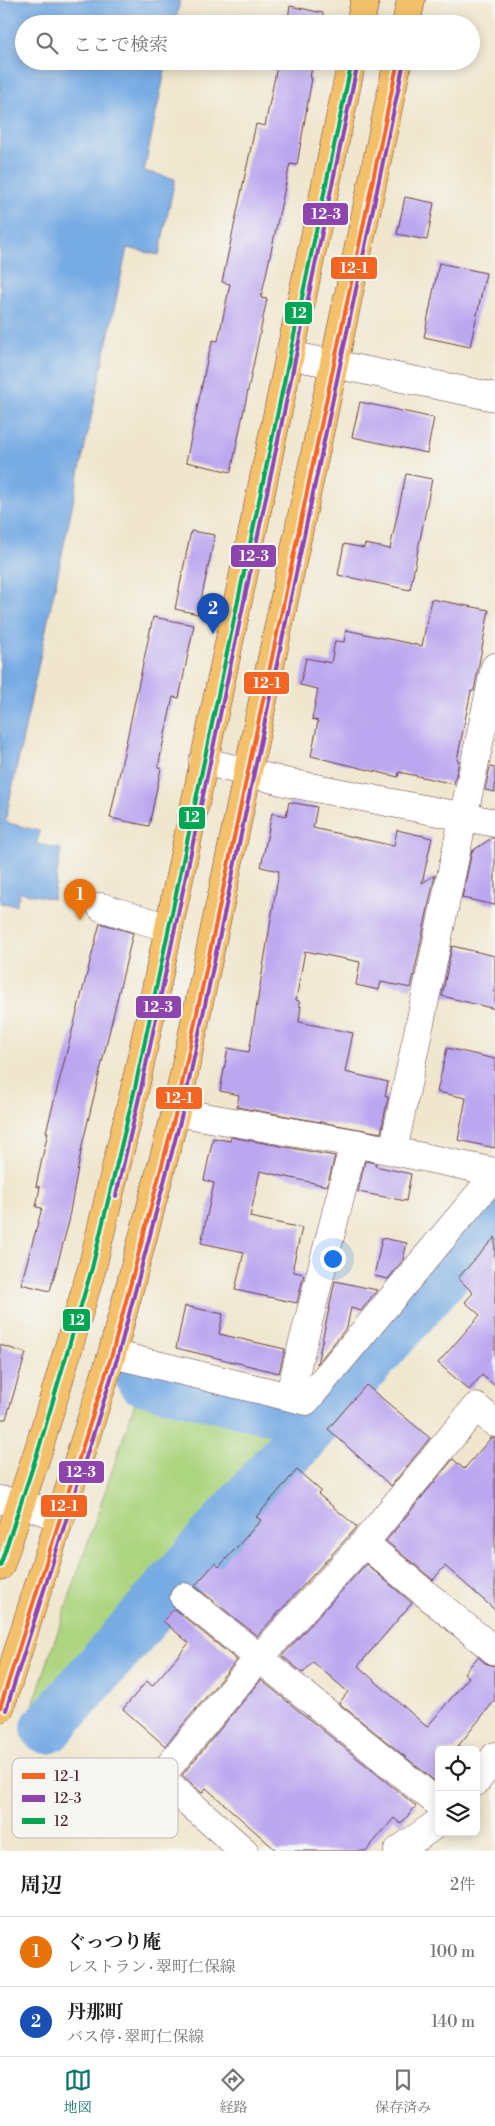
<!DOCTYPE html>
<html lang="ja">
<meta charset="utf-8">
<style>
:root{--surface:#fff;--page:#f6f6f6;--text:#222;--muted:#767676;--line:#e0e0e0;--accent:#0f766e}
body{margin:0;font-family:"Libre Bodoni","Noto Serif JP",serif;background:var(--page);color:var(--text)}
.controls{position:absolute;right:15px;bottom:15px;display:grid;overflow:hidden;border-radius:8px;box-shadow:0 2px 12px #0003}
.controls button{width:45px;height:45px;display:grid;place-items:center;padding:0;border:0;border-bottom:1px solid var(--line);background:var(--surface);color:var(--text);font:25px sans-serif}
.you{position:absolute;left:332px;top:1258px;width:18px;height:18px;margin:-12px;border:4px solid #fff;border-radius:50%;background:#1a73e8;box-shadow:0 0 0 8px #1a73e833}
.badge{display:grid;place-items:center;width:32px;height:32px;border-radius:50%;background:var(--accent);color:#fff;font-size:16px;font-weight:700}
.pin{position:absolute;translate:-50% -41px;filter:drop-shadow(0 1px 2px #0008)}
.pin::after{content:'';position:absolute;top:26px;width:18px;height:15px;background:inherit;clip-path:polygon(0 0,100% 0,50% 100%)}
.list{margin:0;padding:0;list-style:none}
h2{display:flex;justify-content:space-between;align-items:center;height:65px;margin:0;padding:0 20px;font-size:21px}
h2 small{font-size:16px;font-weight:400;color:var(--muted)}
.list li{display:grid;grid-template-columns:32px 1fr auto;gap:15px;align-items:center;box-sizing:border-box;height:70px;padding:0 20px;border-top:1px solid var(--line)}
.list b{display:block;font-size:19px;white-space:nowrap}
.list p{margin:0;font-size:16px;white-space:nowrap;color:var(--muted)}
.list em{font-size:16px;font-style:normal;color:var(--muted)}
.icon{flex:none;width:28px;height:28px;fill:none;stroke:currentColor;stroke-width:2;stroke-linecap:round;stroke-linejoin:round}
.map{position:relative;flex:none;width:495px;height:1851px;overflow:hidden}
.search{position:absolute;background:var(--surface);box-shadow:0 2px 12px #0003;left:15px;right:15px;top:15px;height:55px;display:flex;align-items:center;gap:12px;box-sizing:border-box;padding:0 18px;border-radius:28px;color:var(--muted);font-size:19px}
.sheet{height:205px;background:var(--surface)}
nav{display:flex;justify-content:space-around;align-items:center;box-sizing:border-box;height:70px;border-top:1px solid var(--line);background:var(--surface);font-size:14px;color:var(--muted)}
nav a{display:grid;justify-items:center;gap:2px}
nav .on{color:var(--accent)}
.map>svg:first-child{display:block}
.green{fill:#add580;stroke:#7c7a56}
.water{fill:#77abe4;stroke:#606588}
.lines{fill:none;stroke-linecap:round;stroke-linejoin:round}
.river{stroke:#77abe4;stroke-width:52}
.building{fill:#bba6f0}
.minor-casing{stroke:#633d43;stroke-width:29}
.major-casing{stroke:#633d43;stroke-width:29}
.minor{stroke:#fff;stroke-width:28}
.major{stroke:#f4c16a;stroke-width:28}
.bus-1-casing{stroke:#f6f6f2;stroke-width:8}
.bus-2-casing{stroke:#f6f6f2;stroke-width:8}
.bus-3-casing{stroke:#f6f6f2;stroke-width:8}
.bus-1{stroke:#f26522;stroke-width:4}
.bus-2{stroke:#8e44ad;stroke-width:4}
.bus-3{stroke:#00a651;stroke-width:4}
.key{fill:#f6f6f2;stroke:#c2b6b6;stroke-width:1}
.key-label{font-size:14px;fill:#4a1f2b}
.line-badge{stroke:#f6f6f2;stroke-width:2}
.badge-label{font-size:14px;text-anchor:middle;font-weight:bold;fill:#fff}
</style>
<div class="map">
<svg width="495" height="1851" viewBox="0 0 495 1851">
<rect width="100%" height="100%" fill="#f6f6f2"/>
<filter id="ink" filterUnits="userSpaceOnUse"><feTurbulence type="fractalNoise" baseFrequency=".02" numOctaves="2"/><feDisplacementMap in="SourceGraphic" scale="10" xChannelSelector="R" yChannelSelector="G"/><feConvolveMatrix kernelMatrix="1 2 1 2 8 2 1 2 1" color-interpolation-filters="sRGB"/></filter>
<filter id="wash" filterUnits="userSpaceOnUse"><feTurbulence type="fractalNoise" baseFrequency=".0096" numOctaves="4" result="noise"/><feDisplacementMap in="SourceGraphic" scale="20" xChannelSelector="R" yChannelSelector="G"/><feGaussianBlur stdDeviation="1.12" result="paint"/><feColorMatrix in="noise" values="0 0 0 0 0 0 0 0 0 0 0 0 0 0 0 0 0 1.4 0 .05"/><feComposite in="paint" operator="in"/></filter>
<g filter="url(#wash)">
<rect width="100%" height="100%" fill="#f0e6cd"/>
<path class="green" d="M138 1394 272 1423 281 1435 36 1720 29 1717Z"/>
<path class="water" d="M0 0H180L175 24H24V61H167L144 171 175 179 159 255 127 248 5 822 39 831 37 844 61 849 53 899 20 892 16 905 0 903Z"/>
<g class="lines">
<path class="river" d="M142 1379 281 1411 311 1427
M47 1728 495 1217"/>
</g>
<g id="blocks">
<path class="building" d="M290 6 323 13 321 24H287Z
M278 61H313L310 78H312L297 165 290 164 261 298 267 299 231 472 186 462 208 356 213 340 218 341 230 284 222 282 256 124 265 126Z
M405 197 434 203 427 240 397 234Z
M439 263 486 273 470 347 424 337Z
M360 402 434 418 427 453 352 437Z
M406 474 432 479 410 590 338 575 344 544 364 548 365 544 390 549Z
M191 531 215 535 198 614 175 609Z
M431 599 489 610 474 691H471L457 760 459 761 454 784 399 772 398 777 311 756 318 721 312 719 318 689 300 685 306 658 331 663 335 641 344 642 346 630 422 646Z
M153 617 194 625 179 698 173 697 158 767 161 768 149 826 110 818Z
M490 767 495 768V792L485 790Z
M289 802 317 807 313 828 394 846 397 830 432 838 422 883 435 875 411 988 381 982 379 990 356 985 360 962 305 951 296 1000 299 1001V1006H301L299 1022 353 1033 345 1072 388 1082 385 1096 388 1097 381 1133 237 1107 239 1095 220 1091 228 1048 249 1052 279 871 261 867 272 813 286 816Z
M492 838H495V905L462 898 472 851Z
M100 923 133 933 82 1146 69 1217 70 1218 50 1291 21 1284 42 1208 36 1207 40 1187 36 1186 48 1132H46Z
M452 946 495 956V1009L442 996Z
M447 1048 495 1059V1148L458 1140 466 1098 437 1092Z
M231 1137 335 1156 327 1186 260 1171 250 1217 302 1228 293 1266 294 1272 304 1274 297 1303 235 1290 244 1252 201 1243 214 1183 204 1180 213 1138 230 1141Z
M365 1161 376 1163 375 1166 411 1174 406 1201 358 1192Z
M495 1237V1386L482 1375 469 1390 438 1363 480 1315 465 1302 473 1293 458 1278Z
M382 1238 407 1243 403 1260 388 1279 374 1276Z
M335 1281 377 1290 361 1311 351 1308 347 1327 317 1364Z
M185 1306 223 1314 219 1334 285 1349 279 1373 176 1348Z
M0 1345 26 1353 6 1419H0Z
M366 1385 430 1438 391 1486 328 1429Z
M491 1438H495V1610L445 1566 433 1580 386 1541 453 1459 464 1469Z
M297 1470 321 1491 318 1494 357 1527 257 1636 195 1586 215 1563 219 1567 261 1520 256 1517Z
M366 1564 412 1603 358 1666 427 1727 469 1677 464 1673 478 1657 485 1663 495 1666V1700L455 1750H439V1779L436 1782 339 1703 348 1692 313 1662 303 1673 282 1656Z
M174 1609 237 1660 165 1746 123 1709 147 1681 152 1686 189 1643 163 1621Z
M261 1680 416 1806 401 1824 394 1818 366 1851H277L206 1788 202 1793 182 1775Z"/>
</g>
</g>
<g filter="url(#ink)">
<use href="#blocks" fill-opacity="0" stroke="#633d43" stroke-width="1"/>
<g class="lines">
<g class="minor-casing">
<path id="minor" d="M289 355 495 397
M203 761 285 782 495 823
M101 907 169 928
M176 1112 354 1143 495 1172
M393 1151 495 667
M112 1354 306 1401 495 1175
M289 1397 354 1143
M0 1500 21 1503 61 1518
M364 1543 495 1651
M184 1597 439 1804
M476 1782 495 1756
M244 1851 160 1777 258 1659 364 1543 476 1407 495 1423
M398 1851 439 1822"/>
</g>
<g class="major-casing">
<path id="major" d="M360 24 365 0
M406 24 411 0
M0 1566 39 1448 92 1268 135 1088 352 61
M0 1708 112 1354 176 1112 398 61"/>
</g>
<use href="#minor" class="minor"/>
<use href="#major" class="major"/>
<g class="bus-1-casing">
<path id="bus-1" d="M0 1708 112 1354 176 1112 398 61"/>
</g>
<g class="bus-2-casing">
<path id="bus-2" d="M116 1196 141 1089 358 62
M6 1710 118 1356 182 1114 404 62"/>
</g>
<g class="bus-3-casing">
<path id="bus-3" d="M0 1566 39 1448 92 1268 135 1088 352 61"/>
</g>
<use href="#bus-1" class="bus-1"/>
<use href="#bus-2" class="bus-2"/>
<use href="#bus-3" class="bus-3"/>
</g>
</g>
<rect x="12" y="1758" width="166" height="80" rx="8" class="key"/>
<rect x="22" y="1773" width="23" height="6" fill="#f26522"/>
<rect x="22" y="1795" width="23" height="7" fill="#8e44ad"/>
<rect x="22" y="1818" width="23" height="6" fill="#00a651"/>
<g class="key-label">
<text x="54" y="1781">12-1</text>
<text x="54" y="1803">12-3</text>
<text x="54" y="1826">12</text>
</g>
<g class="line-badge">
<rect x="302" y="202" width="47" height="24" rx="5" fill="#8e44ad"/>
<rect x="330" y="256" width="48" height="24" rx="5" fill="#f26522"/>
<rect x="284" y="301" width="29" height="24" rx="5" fill="#00a651"/>
<rect x="230" y="544" width="47" height="24" rx="5" fill="#8e44ad"/>
<rect x="243" y="671" width="47" height="24" rx="5" fill="#f26522"/>
<rect x="178" y="806" width="28" height="24" rx="5" fill="#00a651"/>
<rect x="135" y="995" width="47" height="24" rx="5" fill="#8e44ad"/>
<rect x="155" y="1086" width="48" height="24" rx="5" fill="#f26522"/>
<rect x="62" y="1308" width="29" height="24" rx="5" fill="#00a651"/>
<rect x="58" y="1460" width="47" height="24" rx="5" fill="#8e44ad"/>
<rect x="40" y="1494" width="48" height="24" rx="5" fill="#f26522"/>
</g>
<g class="badge-label">
<text x="326" y="219">12-3</text>
<text x="354" y="273">12-1</text>
<text x="299" y="318">12</text>
<text x="254" y="561">12-3</text>
<text x="267" y="688">12-1</text>
<text x="192" y="822">12</text>
<text x="158" y="1012">12-3</text>
<text x="179" y="1103">12-1</text>
<text x="77" y="1325">12</text>
<text x="81" y="1477">12-3</text>
<text x="64" y="1511">12-1</text>
</g>
</svg>
<div class="controls">
<button><svg class="icon" aria-label="locate" viewBox="0 0 24 24"><circle cx="12" cy="12" r="6"/><path d="M12 2v4M12 18v4M2 12h4M18 12h4"/></svg></button>
<button><svg class="icon" aria-label="layers" viewBox="0 0 24 24"><path d="M12 4l9 5-9 5-9-5zM3 14l9 5 9-5"/></svg></button>
</div>
<div class="you"></div>
<div class="pin badge" style="left:80px;top:920px;background:#e8710a">1</div>
<div class="pin badge" style="left:213px;top:634px;background:#1a4fb4">2</div>
<div class="search"><svg class="icon" aria-label="search" viewBox="0 0 24 24"><circle cx="10" cy="10" r="6"/><path d="M15 15l6 6"/></svg>ここで検索</div>
</div>
<section class="sheet">
<h2>周辺<small>2件</small></h2>
<ul class="list">
<li><span class="badge" style="background:#e8710a">1</span><div><b>ぐっつり庵</b><p>レストラン · 翠町仁保線</p></div><em>100 m</em></li>
<li><span class="badge" style="background:#1a4fb4">2</span><div><b>丹那町</b><p>バス停 · 翠町仁保線</p></div><em>140 m</em></li>
</ul>
</section>
<nav>
<a class="on"><svg class="icon" aria-label="map" viewBox="0 0 24 24"><path d="M3 6l6-2 6 2 6-2v14l-6 2-6-2-6 2zM9 4v14M15 6v14"/></svg>地図</a>
<a><svg class="icon" aria-label="directions" viewBox="0 0 24 24"><path d="M12 3l9 9-9 9-9-9zM9 14v-3h6M13 9l2 2-2 2"/></svg>経路</a>
<a><svg class="icon" aria-label="saved" viewBox="0 0 24 24"><path d="M7 4h10v16l-5-4-5 4z"/></svg>保存済み</a>
</nav>
